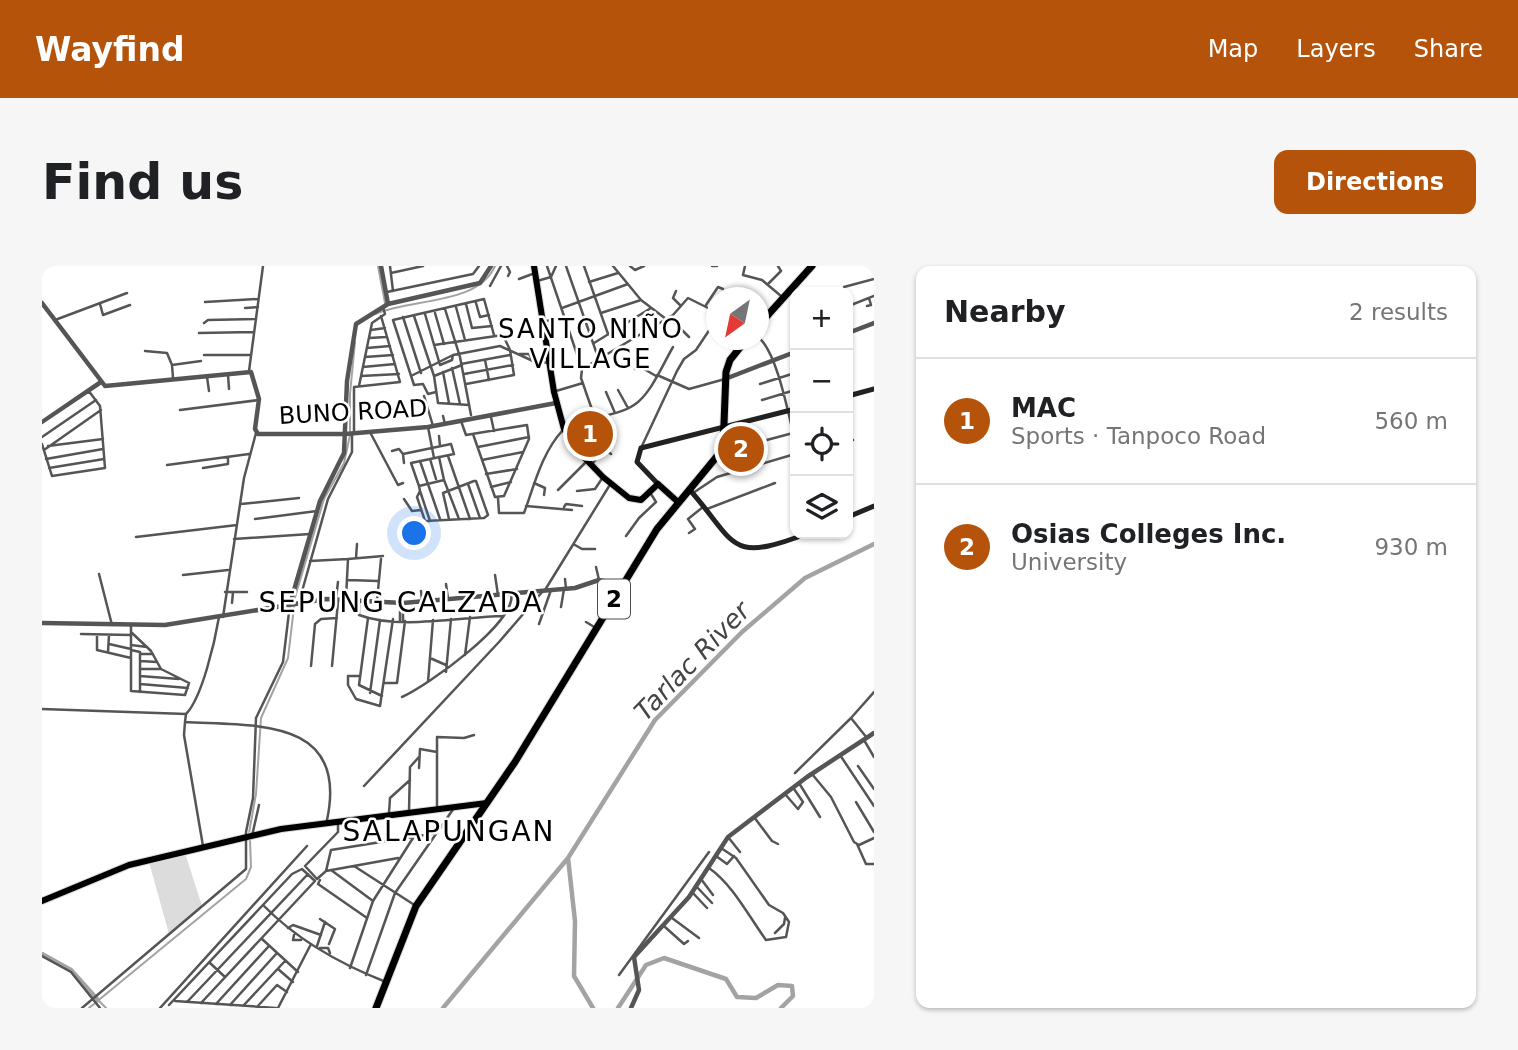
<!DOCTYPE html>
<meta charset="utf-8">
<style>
:root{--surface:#fff;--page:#f6f6f6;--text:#202124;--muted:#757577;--line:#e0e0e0;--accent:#b45309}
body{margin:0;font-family:"DejaVu Sans",sans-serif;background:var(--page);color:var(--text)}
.controls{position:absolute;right:21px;top:21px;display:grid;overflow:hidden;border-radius:14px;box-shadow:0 2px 5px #0004}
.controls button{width:63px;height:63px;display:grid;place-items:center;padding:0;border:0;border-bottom:2px solid var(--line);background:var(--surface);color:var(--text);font:35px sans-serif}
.compass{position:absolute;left:664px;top:21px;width:63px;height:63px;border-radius:50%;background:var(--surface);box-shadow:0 2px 5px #0004;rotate:213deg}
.you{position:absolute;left:373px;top:268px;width:24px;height:24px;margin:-18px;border:5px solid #fff;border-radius:50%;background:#1a73e8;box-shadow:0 0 0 10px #1a73e833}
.badge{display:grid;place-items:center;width:46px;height:46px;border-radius:50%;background:var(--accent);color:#fff;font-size:23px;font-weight:700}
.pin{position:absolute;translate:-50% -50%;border:4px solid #fff;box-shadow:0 2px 7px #0006}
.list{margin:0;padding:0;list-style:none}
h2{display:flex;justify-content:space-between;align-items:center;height:91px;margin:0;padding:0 28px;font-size:30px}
h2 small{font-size:23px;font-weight:400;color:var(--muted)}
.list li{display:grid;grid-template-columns:46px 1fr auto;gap:21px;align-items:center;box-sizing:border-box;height:126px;padding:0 28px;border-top:2px solid var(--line)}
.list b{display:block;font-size:26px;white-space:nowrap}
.list p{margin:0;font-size:23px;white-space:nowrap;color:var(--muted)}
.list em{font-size:23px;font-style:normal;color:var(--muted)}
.icon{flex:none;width:38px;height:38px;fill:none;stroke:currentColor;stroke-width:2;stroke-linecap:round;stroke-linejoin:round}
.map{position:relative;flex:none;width:832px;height:742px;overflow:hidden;border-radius:14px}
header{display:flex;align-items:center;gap:42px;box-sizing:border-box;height:98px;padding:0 35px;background:var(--accent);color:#fff}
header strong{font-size:33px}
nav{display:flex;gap:38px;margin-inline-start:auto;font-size:24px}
.intro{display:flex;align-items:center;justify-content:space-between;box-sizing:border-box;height:168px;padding:0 42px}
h1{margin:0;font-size:49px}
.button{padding:18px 32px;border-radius:14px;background:var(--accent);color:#fff;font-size:24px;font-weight:700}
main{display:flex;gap:42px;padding:0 42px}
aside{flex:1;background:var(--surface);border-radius:14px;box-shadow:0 2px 5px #0004}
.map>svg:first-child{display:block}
.green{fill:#dcdcdc}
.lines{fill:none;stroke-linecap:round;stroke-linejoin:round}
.stream{stroke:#a3a3a3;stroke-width:2}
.river{stroke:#a3a3a3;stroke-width:4.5}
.primary-casing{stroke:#dbdbdb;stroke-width:8}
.trunk-casing{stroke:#dbdbdb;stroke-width:9}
.minor{stroke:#555;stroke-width:2.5}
.tertiary{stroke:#555;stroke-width:4.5}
.secondary{stroke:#222;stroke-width:5}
.primary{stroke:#000;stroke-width:6}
.trunk{stroke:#000;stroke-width:7}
.labels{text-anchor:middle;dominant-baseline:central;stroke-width:5;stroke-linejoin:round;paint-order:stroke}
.shield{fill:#fff;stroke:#4c4c4c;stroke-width:2}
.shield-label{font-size:23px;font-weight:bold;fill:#000}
.street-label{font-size:24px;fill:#000;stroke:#fff}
.neighbourhood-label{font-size:26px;letter-spacing:2px;fill:#000;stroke:#fff}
.water-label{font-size:26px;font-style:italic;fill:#444;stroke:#fff}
.quarter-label{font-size:28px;letter-spacing:2px;fill:#000;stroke:#fff}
</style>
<header>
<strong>Wayfind</strong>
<nav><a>Map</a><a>Layers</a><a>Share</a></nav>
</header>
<div class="intro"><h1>Find us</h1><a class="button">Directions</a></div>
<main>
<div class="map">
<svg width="832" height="742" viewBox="0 0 832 742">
<rect width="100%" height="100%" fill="#fff"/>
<path class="green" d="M143 587 160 640 127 668 107 596Z"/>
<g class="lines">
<path class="stream" d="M336 0 343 37
M333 48C370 32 436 39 453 0
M308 165V128L313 76
M252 335 282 233 302 197 308 169
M207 567 214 528 219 452 246 392 252 341
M57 735 64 742
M47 742 204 613 209 601 208 574"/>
<path class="river" d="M526 592 533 655 532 710 551 742
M0 688 29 704 56 734
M401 742 526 592 613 454 700 366 763 312 832 278
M576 742 604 699 622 692 684 713 695 731 714 732 736 719 750 720 751 730 739 742"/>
<g class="primary-casing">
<path id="primary" d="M492 0 512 126 522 163 536 185 561 211 587 232 599 234 616 218 636 236
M0 635 87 599 239 563 445 537"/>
</g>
<g class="trunk-casing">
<path id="trunk" d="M716 60 770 0
M334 742 374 640 473 496 615 263 681 183 684 106 688 94 704 74"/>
</g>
<path class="minor" d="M348 0 351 25
M465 0 468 6 466 10
M505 0 540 103 539 112 554 155
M524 0 557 94
M542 0 566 68
M571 0 599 34 624 53
M588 0 593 4 602 0
M670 0H675
M703 0 701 9 720 14 739 30
M349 7 381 0
M477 13 493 7
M495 15 509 11 514 0
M547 16 576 7
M726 18 739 5 736 0
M448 20 459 0
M802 21 832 13
M634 25 631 32 639 40
M345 26 431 8 437 0
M686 32 687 29
M690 32 693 27
M163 36 216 33
M434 37 438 51 447 49
M58 38 61 49 88 39
M424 38 430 62 450 60
M664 39 676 21 681 23
M809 39 832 30
M825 40 829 39 827 32
M414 41 423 74
M203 42 216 41
M520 42 586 18
M403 43 418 91 429 149
M393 47 402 78
M559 47 599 34
M383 48 398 99 410 94 411 89
M372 50 392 110 396 137 427 139
M361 51 379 107
M627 51 647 71
M13 54 85 27
M502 56 511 53
M162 57 166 54 214 53
M329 64 343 62
M157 67 212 66
M716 71C735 85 747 151 753 175
M327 72 344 71
M552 77 609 42
M392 79 461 69 468 84 472 109 424 118
M325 82 348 80
M103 85 125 87 130 99
M477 88H487L492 96
M162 89H209
M323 91 351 89
M443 94 447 114
M419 98 468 89
M321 101 353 98
M410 102 418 138
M540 103 631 49 646 32 674 46
M593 103 597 100 614 110
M207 105 221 0
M401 106 407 137
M422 108 471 99
M186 109 187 123
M371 109 411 89 458 80 491 95 508 97
M615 109 647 123 683 113
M319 110 357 108
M392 110 420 99
M165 111 167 125
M131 112 130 99 159 95
M718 118 753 107
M317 120 330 57 343 48 341 41
M576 124 586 142
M514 125 541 117
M394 126 386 128 381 118 372 119 351 54 442 33 452 69
M564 126 573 147
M382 130 391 160
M720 134 753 124
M138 144 217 134
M401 150 403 158
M449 151 452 165
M0 155 57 116
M419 155 424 169 485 159 487 173 462 230 453 231 431 168
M547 155 564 178 551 197
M0 157 58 118
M386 161 392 192
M312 167V121L358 116 339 50
M329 168 356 219 361 217
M397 170 398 180
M0 171 54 134
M721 175 751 167
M806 175 811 174
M0 178 10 210 63 202 58 140 46 124
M6 180 61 173
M436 181 487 171
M599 182 635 105 642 93 654 84 674 54
M562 183 569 188
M2 184 59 144
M350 185 357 183 361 188 409 178 412 188 369 197 377 220
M361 188 362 197
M406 190 428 253
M397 191 402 214
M4 193 61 183
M388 193 394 213
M440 194 481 186
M378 195 398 253
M125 199 207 188
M7 202 62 193
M161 202 186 198V191
M444 208 475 203
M492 217 503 222 502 229
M426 218 438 252
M449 221 469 216
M516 224 545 195
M378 225 388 255
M535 225 553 223 561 211
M651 227 675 211 753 188
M456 232 457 247H482C492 220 500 186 521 164 533 152 573 152 592 139 609 128 621 98 631 81
M362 233 370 245 379 244
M199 238 257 232
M484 240 530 244
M522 241 524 238 540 240
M665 243 733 217
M213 253 275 245
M407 253 401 227 432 215H434L446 249 442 252 383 255 375 231 378 225 377 220 402 214 417 253
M647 267 653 263 646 253 661 241
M584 270 597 252 614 236 609 228
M94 271 195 259
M192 273 268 268
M533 279 540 283H553
M314 292 315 278
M306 293 341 290
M268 295 306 293 304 332
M554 301 557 314
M57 308 70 359
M141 309 186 304
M453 309 456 329
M523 313 524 323
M306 314 336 315
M404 318 406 333
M503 324 569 217
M379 325 380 335
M183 326H205
M294 332 296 316
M335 335 339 293
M257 336 286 233 310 186V168
M317 336V349C357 364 418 351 461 350
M190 337 191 326
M519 341 522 323
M181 351 202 212 214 167
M326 352 317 419 340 430
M358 354V337
M361 354V337
M544 356 554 362
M497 358 509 324
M89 366 109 385 119 403 147 417 143 429 89 425V359
M39 368 89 369
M55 369V384L89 392
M67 378 89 383
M89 379 105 381
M89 384 98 386V426
M66 386 67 369
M98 388H111
M423 389 428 351
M388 392 404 399
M98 395 115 396
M269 400 273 358 279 353 295 352
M290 400 296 336
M98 403H119
M404 406 409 353
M98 410 137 413
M318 410H306V419L314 433 338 440 351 353
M386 416 391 354
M342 417H355L363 355
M98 418 146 422
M328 427 338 354
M360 431C385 420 477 355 469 327
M0 443 144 448C160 432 173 375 177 351
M144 448 143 456C213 460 307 451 285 554
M143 456 142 469 161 580
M825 472 809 452 832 426
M822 474 832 491
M798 489 832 540
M816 500 832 523
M377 502 378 483 395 486
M753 507 809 452
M770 508 789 531 812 576 817 579 832 572
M757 517 778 551
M322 520 457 376 501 325
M743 528 756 543 761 536 752 523
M814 536 832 566
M395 541V471L422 472 432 469
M367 545 368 501 377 491
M347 547 348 532 368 514
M712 551 730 575 736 578
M296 557V566L263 600 275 613 284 605 289 584 395 567
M210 570 217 539
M686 571 698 586
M815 578 824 598H832
M674 590 685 598 692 590
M312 600 374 640
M667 602C691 619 706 649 724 674L744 671 747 656 741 647 727 639 694 592 679 582
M289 604 331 635
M284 605 356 592
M659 613 671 629
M278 614 276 618 325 652
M654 620 670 637
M650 626 665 642
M221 639C256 675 298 698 344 716
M630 652 657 672
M278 653 293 663 287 678
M623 661 642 678 646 675
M246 662 251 659 279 669
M733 667 742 658 743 652
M252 669 251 674H259
M220 673 256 706
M275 680 283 656
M278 682H286L288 687
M0 690 29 706 58 742
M168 697 183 711
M308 702 331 635 371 572
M236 703 251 716
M324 709 353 627 412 542
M577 709 667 586
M133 735 234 742
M145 736 266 608
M174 738 227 680
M127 739 250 608 260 603 273 615 159 737
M188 739 235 687
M201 740 243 695
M215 741 235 719 245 726
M40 742 204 603V566L211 532 214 452 241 396 248 338
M118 742 265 580
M236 742 269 678"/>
<path class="tertiary" d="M339 0 346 38
M0 37 63 120 209 106 217 133 213 163 216 168H303L386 161 514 137
M806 67 832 57
M683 113 753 86
M248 338 278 235 302 187 305 115 314 58 346 38 438 17 449 0
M0 357 123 359 284 333 361 337 533 322 557 314 581 319
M589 742 597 724 592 691 647 631 686 571 765 511 832 467"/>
<path class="secondary" d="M806 130 832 123
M616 218 595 196 599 182 753 143
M647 223C695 277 685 298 764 268
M806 251 832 240"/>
<use href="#primary" class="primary"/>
<use href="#trunk" class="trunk"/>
</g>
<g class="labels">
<rect class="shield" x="556" y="313.5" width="32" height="39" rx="5"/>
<g class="shield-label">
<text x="572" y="333">2</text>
</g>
<g class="street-label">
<text transform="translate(311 146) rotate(-3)">BUNO ROAD</text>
</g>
<g class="neighbourhood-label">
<text x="549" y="63">SANTO NIÑO<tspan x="549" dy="30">VILLAGE</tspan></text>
</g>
<g class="water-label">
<text transform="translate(650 395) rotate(-46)">Tarlac River</text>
</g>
<g class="quarter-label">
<text x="359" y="336">SEPUNG CALZADA</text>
<text x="407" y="565">SALAPUNGAN</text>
</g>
</g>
</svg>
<div class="controls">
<button>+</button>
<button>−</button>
<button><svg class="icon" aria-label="locate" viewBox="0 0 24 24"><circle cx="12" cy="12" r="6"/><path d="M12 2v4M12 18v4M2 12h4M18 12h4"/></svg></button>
<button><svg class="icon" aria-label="layers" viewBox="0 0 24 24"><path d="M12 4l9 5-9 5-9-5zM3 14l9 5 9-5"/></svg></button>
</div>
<svg class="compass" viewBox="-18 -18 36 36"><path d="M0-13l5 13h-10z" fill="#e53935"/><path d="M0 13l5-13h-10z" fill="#757577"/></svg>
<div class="you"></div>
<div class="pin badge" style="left:548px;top:168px">1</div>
<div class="pin badge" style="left:699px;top:183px">2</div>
</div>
<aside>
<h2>Nearby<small>2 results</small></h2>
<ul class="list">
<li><span class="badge">1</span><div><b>MAC</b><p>Sports · Tanpoco Road</p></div><em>560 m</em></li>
<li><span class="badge">2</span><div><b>Osias Colleges Inc.</b><p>University</p></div><em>930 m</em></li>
</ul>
</aside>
</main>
